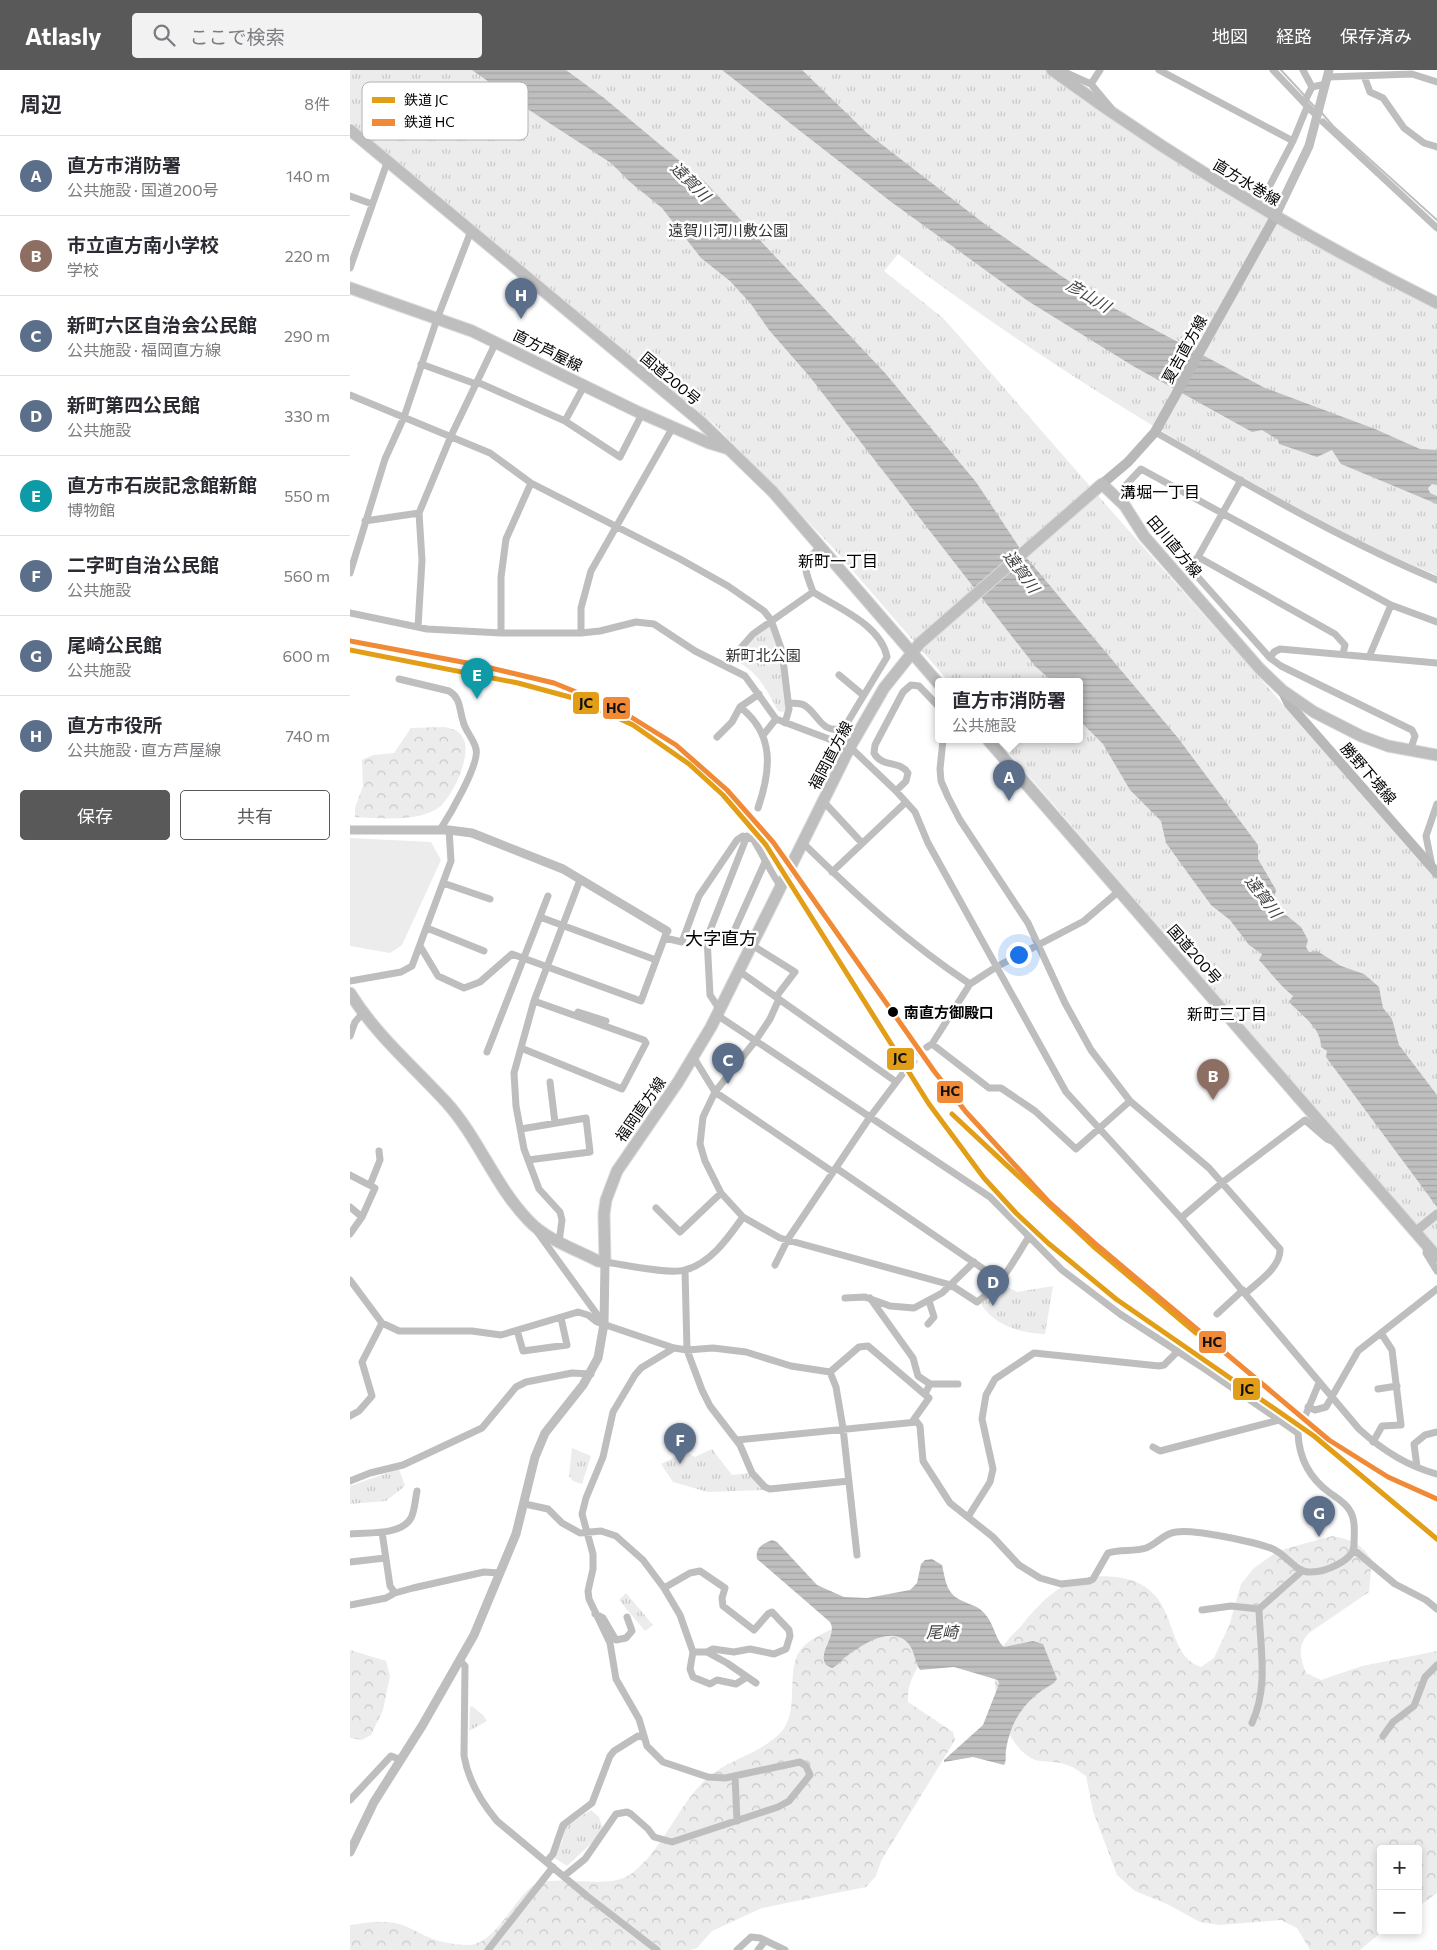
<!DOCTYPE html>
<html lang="ja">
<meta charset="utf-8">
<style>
:root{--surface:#fff;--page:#f2f2f3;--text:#2b2b33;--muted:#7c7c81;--line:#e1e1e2;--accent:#595959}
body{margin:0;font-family:Commissioner,"Noto Sans JP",sans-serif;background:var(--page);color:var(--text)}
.controls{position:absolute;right:15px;bottom:15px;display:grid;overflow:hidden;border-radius:5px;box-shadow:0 2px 8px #0003}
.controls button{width:45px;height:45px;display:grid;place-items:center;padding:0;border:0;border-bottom:1px solid var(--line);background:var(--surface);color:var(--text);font:25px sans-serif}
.you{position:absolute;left:668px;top:884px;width:18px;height:18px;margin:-12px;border:4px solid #fff;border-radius:50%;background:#1a73e8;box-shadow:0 0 0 8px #1a73e833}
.badge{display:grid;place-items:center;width:32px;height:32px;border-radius:50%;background:var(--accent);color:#fff;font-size:16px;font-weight:700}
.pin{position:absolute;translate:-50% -41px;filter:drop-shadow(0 1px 2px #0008)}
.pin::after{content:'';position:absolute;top:26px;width:18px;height:15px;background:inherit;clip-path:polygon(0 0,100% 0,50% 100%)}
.popup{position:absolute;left:585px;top:608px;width:148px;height:65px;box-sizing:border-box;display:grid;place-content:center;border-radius:5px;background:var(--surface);filter:drop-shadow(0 1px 4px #0005);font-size:16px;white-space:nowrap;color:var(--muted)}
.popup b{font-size:19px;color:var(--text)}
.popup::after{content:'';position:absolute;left:50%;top:100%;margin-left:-10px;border:10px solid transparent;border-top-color:var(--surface)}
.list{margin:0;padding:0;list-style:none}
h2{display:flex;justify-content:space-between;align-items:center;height:65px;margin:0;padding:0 20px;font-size:21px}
h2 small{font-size:16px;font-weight:400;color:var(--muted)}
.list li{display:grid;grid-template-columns:32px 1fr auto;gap:15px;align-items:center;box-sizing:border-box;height:80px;padding:0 20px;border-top:1px solid var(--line)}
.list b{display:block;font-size:19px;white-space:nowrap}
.list p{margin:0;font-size:16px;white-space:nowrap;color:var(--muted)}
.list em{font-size:16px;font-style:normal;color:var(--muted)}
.actions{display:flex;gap:10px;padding:15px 20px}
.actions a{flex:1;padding:11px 0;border:1px solid var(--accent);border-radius:5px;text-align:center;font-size:18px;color:var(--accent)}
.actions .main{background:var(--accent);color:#fff}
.icon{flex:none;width:28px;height:28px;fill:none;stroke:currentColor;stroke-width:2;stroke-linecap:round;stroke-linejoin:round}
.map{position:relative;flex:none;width:1087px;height:1880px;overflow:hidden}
header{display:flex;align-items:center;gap:30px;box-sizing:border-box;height:70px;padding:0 25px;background:var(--accent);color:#fff}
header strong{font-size:24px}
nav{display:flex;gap:28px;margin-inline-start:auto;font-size:18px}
.search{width:350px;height:45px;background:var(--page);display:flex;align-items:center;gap:12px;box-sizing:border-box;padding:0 18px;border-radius:5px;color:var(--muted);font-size:19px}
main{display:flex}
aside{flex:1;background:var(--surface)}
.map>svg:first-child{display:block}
.grass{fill:url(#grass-tufts)}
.forest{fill:url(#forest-crowns)}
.pitch{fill:#ececec}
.water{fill:url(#water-rules)}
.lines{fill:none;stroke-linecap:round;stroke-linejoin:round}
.stream{stroke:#bfbfbf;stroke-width:2}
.minor-tunnel{stroke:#d9d9d9;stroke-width:7;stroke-dasharray:7 3.5;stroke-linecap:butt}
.primary-casing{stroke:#dbdbdb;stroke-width:13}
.trunk-casing{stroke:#dbdbdb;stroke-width:13}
.minor{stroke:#bebebe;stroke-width:7}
.tertiary{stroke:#bebebe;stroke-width:9}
.secondary{stroke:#b8b8b8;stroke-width:10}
.primary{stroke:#bebebe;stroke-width:11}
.trunk{stroke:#bebebe;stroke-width:11}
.rail-1-casing{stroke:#fff;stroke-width:9}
.rail-2-casing{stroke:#fff;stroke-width:9}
.rail-1{stroke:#e19e16;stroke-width:5}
.rail-2{stroke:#f08a37;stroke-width:5}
.stop-dot{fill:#000;stroke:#fff;stroke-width:2}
.labels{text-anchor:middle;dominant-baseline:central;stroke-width:5;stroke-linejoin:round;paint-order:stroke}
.street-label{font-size:15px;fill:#000;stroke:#fff}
.park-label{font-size:15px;fill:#333;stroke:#fff}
.stop-label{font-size:15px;font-weight:bold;fill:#000;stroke:#fff;text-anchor:start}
.water-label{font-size:16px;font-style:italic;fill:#444;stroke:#fff}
.neighbourhood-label{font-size:16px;fill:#000;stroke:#fff}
.quarter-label{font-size:18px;fill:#000;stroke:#fff}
.key{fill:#fff;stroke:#b2b2b2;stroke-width:1}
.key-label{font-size:14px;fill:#000}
.line-badge{stroke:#fff;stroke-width:2}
.pale-badge-label{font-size:14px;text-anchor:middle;font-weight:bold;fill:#111}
</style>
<header>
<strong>Atlasly</strong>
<div class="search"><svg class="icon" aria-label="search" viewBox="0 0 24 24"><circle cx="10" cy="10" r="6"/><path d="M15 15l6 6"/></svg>ここで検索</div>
<nav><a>地図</a><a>経路</a><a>保存済み</a></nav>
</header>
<main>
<aside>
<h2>周辺<small>8件</small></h2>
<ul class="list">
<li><span class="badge" style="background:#5c6f8a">A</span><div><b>直方市消防署</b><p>公共施設 · 国道200号</p></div><em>140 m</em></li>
<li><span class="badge" style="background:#8d6e63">B</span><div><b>市立直方南小学校</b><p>学校</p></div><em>220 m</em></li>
<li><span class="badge" style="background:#5c6f8a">C</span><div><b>新町六区自治会公民館</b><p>公共施設 · 福岡直方線</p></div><em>290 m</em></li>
<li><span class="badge" style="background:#5c6f8a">D</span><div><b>新町第四公民館</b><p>公共施設</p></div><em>330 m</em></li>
<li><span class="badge" style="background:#0f9aa8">E</span><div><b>直方市石炭記念館新館</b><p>博物館</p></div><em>550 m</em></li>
<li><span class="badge" style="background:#5c6f8a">F</span><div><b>二字町自治公民館</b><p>公共施設</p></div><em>560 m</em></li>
<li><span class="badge" style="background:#5c6f8a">G</span><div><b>尾崎公民館</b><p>公共施設</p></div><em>600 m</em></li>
<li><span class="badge" style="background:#5c6f8a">H</span><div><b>直方市役所</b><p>公共施設 · 直方芦屋線</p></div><em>740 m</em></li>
</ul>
<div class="actions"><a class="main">保存</a><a>共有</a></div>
</aside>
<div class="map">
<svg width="1087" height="1880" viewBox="0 0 1087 1880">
<defs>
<pattern id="grass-tufts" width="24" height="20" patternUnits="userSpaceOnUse" patternTransform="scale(1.25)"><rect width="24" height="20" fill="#ececec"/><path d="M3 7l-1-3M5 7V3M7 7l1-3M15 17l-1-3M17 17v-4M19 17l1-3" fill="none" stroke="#c9c9c9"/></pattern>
<pattern id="forest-crowns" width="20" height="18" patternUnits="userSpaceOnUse" patternTransform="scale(1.25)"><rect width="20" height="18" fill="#ececec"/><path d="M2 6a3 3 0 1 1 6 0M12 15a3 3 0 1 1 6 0" fill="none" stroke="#c9c9c9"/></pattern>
<pattern id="water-rules" width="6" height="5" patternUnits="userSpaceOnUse" patternTransform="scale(1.25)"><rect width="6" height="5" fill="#bfbfbf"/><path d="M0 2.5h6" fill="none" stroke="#a2a2a2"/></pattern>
</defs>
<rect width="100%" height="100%" fill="#fff"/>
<path class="grass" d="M0 0H696L760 47 1087 238V505C1019 479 957 444 894 409 774 341 658 267 548 184L534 201 593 248 609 266 765 445 1087 808V1180L648 670H729V612H599L484 479 365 355 0 52Z
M420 556 430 581 436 639 433 642 428 641C415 617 409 603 385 590L403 567Z
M654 1215 667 1222 703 1216 695 1264C670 1263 645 1256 631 1234Z
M222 1378 241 1386 232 1414 223 1411 219 1406Z
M362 1379 382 1405 399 1403 415 1420 358 1422 323 1412 311 1394 335 1382 345 1387Z
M49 1399 55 1416 36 1431 0 1434V1416Z
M276 1523 303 1555 295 1561 269 1530Z
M122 1636 133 1645 137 1651 119 1661 120 1637Z
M241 1740 249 1747 253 1759 247 1768 217 1796 203 1787 212 1772 215 1757Z"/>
<path class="forest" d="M95 657C103 659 109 660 113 668 123 685 101 732 85 740 62 752 29 748 5 747V738L13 716 12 690 23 685 44 683 61 658Z
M982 1466C1003 1470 1010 1473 1022 1490L1019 1522 959 1563C947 1576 950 1587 956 1603L971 1610 1012 1596 1087 1581V1823L1068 1837V1779H1031V1861H1033L1010 1880H960L947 1858 931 1850 869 1855 850 1852 817 1834 785 1821 767 1805 743 1741 736 1706C730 1702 724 1697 717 1695 695 1687 689 1699 669 1678 652 1659 638 1609 648 1586 652 1575 663 1564 671 1556 698 1523 720 1502 766 1507 834 1515 810 1583 851 1597L864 1588 879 1556 891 1514 904 1498 928 1481Z
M531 1544 579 1579C568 1597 557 1610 558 1632L603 1662 605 1670 531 1791 526 1806 516 1817 412 1838 362 1861 347 1878 340 1880H0V1855C15 1853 30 1850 45 1853 57 1855 68 1863 80 1868 90 1872 106 1875 117 1875 145 1876 163 1829 185 1814 189 1811 195 1812 199 1811 223 1808 262 1818 281 1804 317 1777 328 1729 365 1702 387 1687 414 1681 432 1661 441 1650 442 1634 442 1621 443 1609 442 1595 448 1584 459 1562 509 1550 531 1544Z
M0 1580 36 1591 40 1606 33 1640 21 1665 12 1670 0 1668Z"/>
<path class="pitch" d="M0 768 81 772 91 790 52 875 40 883 0 876Z"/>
<path class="water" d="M122 0H216L254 28 355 112 535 303 626 412 675 486 828 668 908 775V789L926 820 924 829 926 837 951 857 958 870 956 877 959 882 967 881 991 896 1014 904 1029 917 1033 938 1042 949 1049 975 1087 1025V1137L976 987 977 981 971 977C971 957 952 946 939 932L943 926C929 915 921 903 909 890L912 884 899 875 880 850 861 835 816 773 811 751 780 720 753 674 729 650V612H703L685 596 460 307 419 260 401 234 380 211 351 188 312 138 280 112 261 93 173 36Z
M372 0H452L517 63 636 155 741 226 915 318 1025 359 1070 379 1087 380V415L1082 414 1078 418 1080 423 1087 426V434L991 394 982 380 967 387 929 374 928 370 912 360 902 362 783 296 678 231 540 131Z
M422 1470 427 1472 467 1515 494 1527 517 1528 560 1520 567 1513 571 1494 575 1490 582 1489 592 1495C596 1512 596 1525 615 1532 620 1535 628 1536 632 1541 644 1551 645 1570 654 1577L683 1571 693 1574 707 1609 704 1613C677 1628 661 1648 656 1680 655 1685 657 1690 654 1695L623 1687 594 1692V1690L633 1655 649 1614 648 1610 604 1597 570 1600C564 1591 565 1580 557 1572 540 1556 512 1575 497 1586 492 1589 489 1595 482 1598L476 1595C467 1582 488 1566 480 1552L407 1489C405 1478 412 1474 422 1470Z"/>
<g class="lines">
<path class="stream" d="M931 0 955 26
M958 30 965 37
M971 42 983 56 1087 150"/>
<path class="minor-tunnel" d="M554 1002 577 977"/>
<g class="primary-casing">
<path id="primary" d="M702 0C824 89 952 166 1087 233
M0 218 122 261 286 341 359 373 379 379
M0 923C26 965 63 996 96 1032 128 1067 145 1116 179 1151 197 1170 225 1179 248 1191L255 1192 254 1144 256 1130 267 1101 328 1012 361 957 500 677 534 618 570 573 752 414 775 436 794 466 910 599 932 620 964 642 1011 666 1038 676 1087 685"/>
</g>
<g class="trunk-casing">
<path id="trunk" d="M0 60 351 352 423 422 589 614
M638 670 1087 1187"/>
</g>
<path class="minor" d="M710 0 741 14 761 38
M809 0 943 71
M923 0 963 42
M953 0 962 17
M1014 6 1020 22 1033 28 1054 58 1074 73 1087 77
M978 7 1062 4 1087 12
M741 14 750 0
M954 33 962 17 976 14
M973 52 1087 158
M918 119 943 71 957 37
M0 126 22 134
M0 198 38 90
M71 294 126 314
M127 312 215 351 270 387 292 344
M0 325 140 383 181 413 330 489 378 516 414 541 421 550 432 581 439 639 435 653
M215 351 235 314
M805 362C897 414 989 469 1087 510
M891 410 848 487 985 564 995 575 993 584
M776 415 791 399 1041 535 1087 552
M15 451 69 443
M848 487 838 496 920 588 931 596 1062 660 1065 666 1060 681
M0 503 35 389 54 347 87 249 121 161
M463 522C455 499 449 493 471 477
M0 543 77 559 151 563H231L250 561 286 552 304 554 345 581 395 606 426 649 500 677 546 721 565 742 578 773 716 1022 831 1148 1009 1359C1032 1380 1056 1396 1087 1404
M68 557 72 490 69 443 101 366 146 272
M151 563V507L156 469 181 413
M231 563V538L241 501 323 357
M1019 587 1041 535
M920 588 924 582 930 579 1087 593
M375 596 403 564 463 522C488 538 531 555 537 587L494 658C471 665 469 644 454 635 450 633 443 633 438 633
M489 605 513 625
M49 609 99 621C111 628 109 639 113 651 115 661 124 669 126 679 130 694 99 746 90 760
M414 664 426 649
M367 667 382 652 390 637
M593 670 590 699 591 711 598 727 610 750 678 853 715 933 741 980 780 1031 859 1098 930 1179C931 1197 908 1212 896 1223
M546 721 556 711 558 703C550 690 532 698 524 683L525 675 553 622 561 615 569 616 589 637
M473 731 512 773
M408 738C421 700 425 664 390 637L409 624
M453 773C507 826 557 872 620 914
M1082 796 1076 766 1087 734
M482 802 556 732
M93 813 140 829
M190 847 306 890
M77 858 134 881
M384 861 415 792
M315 868 332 872 349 826 387 770 393 766 403 769C413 785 420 801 431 817
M402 875 445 902 426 927
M70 876 88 906 114 918 130 912 162 884 291 931 317 861
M389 901 545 1011
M0 911 51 902 62 896 101 791 99 760
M429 929 420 949 406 970 365 1022 353 1047 350 1074 355 1091 371 1123 393 1147 430 1168 601 1215 627 1232C651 1216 663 1192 678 1168
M370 940 360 925 357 868 397 766
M228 942 256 951
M367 945 640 1127 712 1200 770 1244 855 1299 948 1363
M0 966 5 952 13 943
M582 974 639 1018H651L685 1041 726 1079 780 1031
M577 977 582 974 620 914 646 897 734 851 769 821
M171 978 272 1019 296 973 294 970 184 931
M137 982 198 826
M344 988 365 1022 483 1102
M200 1012 205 1053
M171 1059 236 1048 240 1082 178 1090
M486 1098 651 1211
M0 1105 25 1118 12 1147 0 1164
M20 1115 30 1090 29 1081
M0 1137 12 1147
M306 1138 330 1162 371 1123
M831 1148 873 1112 955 1050 977 1069 984 1072
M188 1163 254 1254
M209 1172 212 1150 210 1142 189 1119 174 1079 166 1036 164 1003 184 931 230 810
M1077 1175 1076 1183 1087 1201
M255 1192C272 1194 319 1205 335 1200 361 1193 378 1168 393 1147
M425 1195 438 1169 520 1047 554 1002
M335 1200 337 1280 352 1320 360 1336 390 1375 402 1403 415 1417 420 1419 499 1411
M0 1210 32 1253 49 1261H122L151 1265 228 1242 238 1245 247 1252 324 1278 337 1280 363 1278 396 1282 441 1296 480 1302 509 1277 518 1276 579 1328 562 1352
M495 1228 515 1227 540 1236 564 1238 592 1223 624 1192
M520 1228 563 1288 568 1306 580 1314 575 1324
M867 1244 893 1220
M578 1254 584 1247 579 1231
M167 1260 173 1281 217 1275 211 1248
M480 1302 486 1317 493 1358 507 1485
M580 1314H608
M1028 1319 1047 1316
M958 1337 965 1340 976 1337 1008 1281 1087 1219
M0 1346 9 1341 22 1326 12 1292 32 1253
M387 1370 567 1352 570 1356 573 1391 600 1433 643 1467 669 1495 690 1508 711 1514 739 1511 743 1509 758 1483C770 1479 784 1482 796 1478 807 1474 814 1463 826 1462 844 1459 906 1472 923 1479 937 1485 946 1503 961 1502 975 1502 1003 1491 1004 1476 1004 1465 1006 1450 1000 1441 996 1433 987 1428 980 1423 959 1408 949 1389 948 1363L969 1313
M1023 1372 1032 1356 1051 1355 1042 1280 1031 1263
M803 1377 810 1381 929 1350
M1067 1397 1064 1374 1075 1365 1087 1362
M0 1411 20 1403 53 1395 132 1358 166 1317 176 1312 222 1303 241 1304
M175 1434 198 1439 212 1453 230 1463 251 1461 266 1466 293 1490 314 1518 330 1545 343 1582 340 1599 343 1607 360 1614 367 1610 386 1614 397 1607
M618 1447 640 1412 643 1399 632 1349 636 1325 645 1309 684 1283 809 1296 814 1295 828 1281
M32 1462 40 1516 45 1523
M0 1464C17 1462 51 1466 61 1448 65 1440 65 1430 67 1421
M1004 1480 1045 1514 1076 1530 1087 1539
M0 1492 35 1488
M314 1518 340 1503 350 1501 375 1518 372 1528 373 1536 404 1560 418 1544 422 1542 439 1560 440 1566 436 1579 424 1584 400 1579 384 1582 363 1579 357 1582H343
M0 1535 36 1528 45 1523 63 1518 134 1502 150 1503
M852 1540 881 1536 909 1539
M245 1544 253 1548 266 1570 276 1568 282 1561 277 1547
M357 1582 377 1593 406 1613
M110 1591 115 1596 114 1686C118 1709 132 1733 147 1751L237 1826 307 1880
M902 1653C919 1616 910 1578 909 1539L952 1501
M1033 1666 1043 1652 1064 1636 1075 1607 1087 1595
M385 1706 387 1751
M0 1730 41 1686 51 1690
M197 1791 203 1784 213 1755 242 1733 260 1686 264 1681 288 1666 293 1667
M214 1806 235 1789 266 1744 277 1742 281 1744 298 1759 304 1767 322 1772 428 1737 439 1731 460 1705 456 1696 450 1692 375 1708 358 1707 313 1692 297 1676 289 1649 266 1609 260 1573 239 1529 238 1521 243 1499V1484L232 1444 236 1428 253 1387 263 1342 285 1305 291 1298 324 1278
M138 1880 203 1797
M387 1880 401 1867 410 1868 435 1880
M408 1880 415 1871"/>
<path class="tertiary" d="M925 147 959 76 979 0
M0 760H99L122 763 213 799 317 861
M1066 1161 1087 1144
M0 1782 24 1732 72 1656 124 1565 166 1464 185 1387 195 1363 233 1315 248 1288 254 1254 255 1192"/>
<path class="secondary" d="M752 414 778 392 805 362 925 147
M932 620 939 634 1087 803"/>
<use href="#primary" class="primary"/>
<use href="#trunk" class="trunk"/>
<g class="rail-1-casing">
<path id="rail-1" d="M0 580 168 613 227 629 283 655 339 694 373 725 416 775 579 1034 634 1108 666 1143 698 1173 766 1229 964 1366 1087 1469
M602 1044 743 1176 846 1263"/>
</g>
<g class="rail-2-casing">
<path id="rail-2" d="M0 571 128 595 204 613 268 639 326 675 377 720 423 772 584 1001 616 1042 698 1131 748 1176 979 1370 1038 1407 1087 1429"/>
</g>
<use href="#rail-1" class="rail-1"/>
<use href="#rail-2" class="rail-2"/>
</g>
<circle class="stop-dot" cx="543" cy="942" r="6"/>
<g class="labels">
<g class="street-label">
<text transform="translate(897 112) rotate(31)">直方水巻線</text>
<text transform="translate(834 279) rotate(-61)">夏吉直方線</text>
<text transform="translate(198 280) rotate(26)">直方芦屋線</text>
<text transform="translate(321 308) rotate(40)">国道200号</text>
<text transform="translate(825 476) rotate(50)">田川直方線</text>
<text transform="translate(480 685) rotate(-62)">福岡直方線</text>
<text transform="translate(1019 703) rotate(49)">勝野下境線</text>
<text transform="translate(845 884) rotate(49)">国道200号</text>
<text transform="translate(290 1039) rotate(-55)">福岡直方線</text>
</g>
<g class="park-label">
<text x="378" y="160">遠賀川河川敷公園</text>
<text x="413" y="585">新町北公園</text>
</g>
<g class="stop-label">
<text x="554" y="942">南直方御殿口</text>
</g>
<g class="water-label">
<text transform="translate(341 111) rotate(45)">遠賀川</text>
<text transform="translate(739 225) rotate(31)">彦山川</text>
<text transform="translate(672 501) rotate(54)">遠賀川</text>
<text transform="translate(914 826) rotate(53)">遠賀川</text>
<text x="592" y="1561">尾崎</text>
</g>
<g class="neighbourhood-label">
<text x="810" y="421">溝堀一丁目</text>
<text x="488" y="490">新町一丁目</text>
<text x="877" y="943">新町三丁目</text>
</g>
<g class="quarter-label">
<text x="371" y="868">大字直方</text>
</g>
</g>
<rect x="12" y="12" width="166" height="58" rx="8" class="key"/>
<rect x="22" y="27" width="23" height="6" fill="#e19e16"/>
<rect x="22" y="49" width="23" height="7" fill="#f08a37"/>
<g class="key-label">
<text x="54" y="35">鉄道 JC</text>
<text x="54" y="57">鉄道 HC</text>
</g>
<g class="line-badge">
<rect x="222" y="621" width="28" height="24" rx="5" fill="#e19e16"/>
<rect x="252" y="626" width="29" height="24" rx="5" fill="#f08a37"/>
<rect x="536" y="977" width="29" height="24" rx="5" fill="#e19e16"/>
<rect x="586" y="1010" width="28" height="24" rx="5" fill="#f08a37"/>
<rect x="848" y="1260" width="29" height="24" rx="5" fill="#f08a37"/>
<rect x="882" y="1307" width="29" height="24" rx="5" fill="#e19e16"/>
</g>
<g class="pale-badge-label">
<text x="236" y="638">JC</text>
<text x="266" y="643">HC</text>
<text x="550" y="993">JC</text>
<text x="600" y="1026">HC</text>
<text x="862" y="1277">HC</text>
<text x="897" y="1324">JC</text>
</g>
</svg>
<div class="controls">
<button>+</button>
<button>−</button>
</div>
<div class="you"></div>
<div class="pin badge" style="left:659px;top:731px;background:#5c6f8a">A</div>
<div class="popup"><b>直方市消防署</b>公共施設</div>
<div class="pin badge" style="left:863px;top:1030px;background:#8d6e63">B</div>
<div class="pin badge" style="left:378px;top:1014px;background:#5c6f8a">C</div>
<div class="pin badge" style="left:643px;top:1236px;background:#5c6f8a">D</div>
<div class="pin badge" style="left:127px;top:629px;background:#0f9aa8">E</div>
<div class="pin badge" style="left:330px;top:1394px;background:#5c6f8a">F</div>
<div class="pin badge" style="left:969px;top:1467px;background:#5c6f8a">G</div>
<div class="pin badge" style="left:171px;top:249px;background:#5c6f8a">H</div>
</div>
</main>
